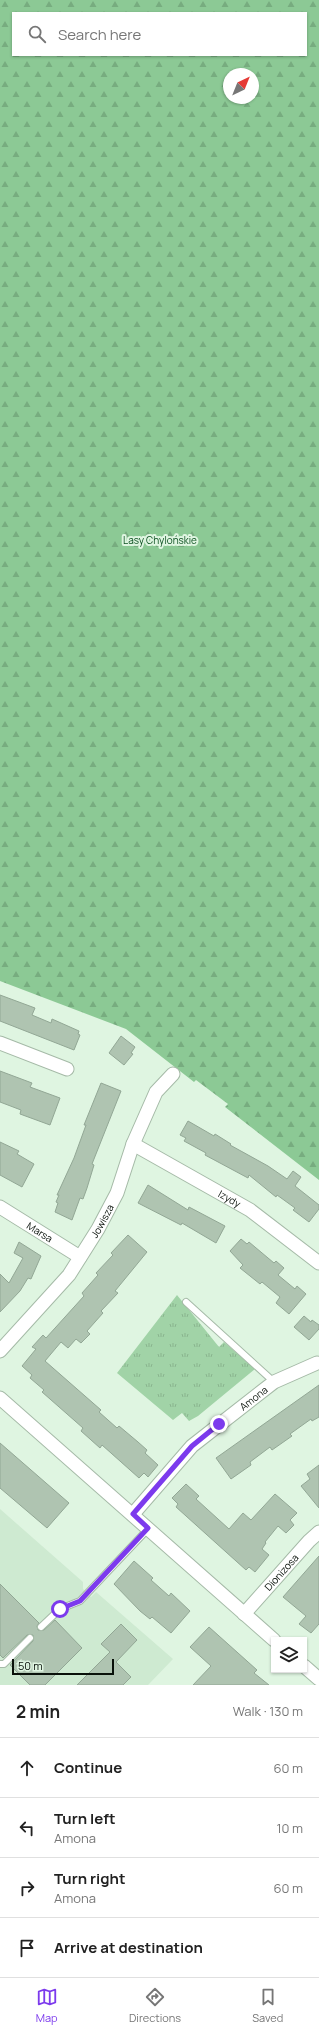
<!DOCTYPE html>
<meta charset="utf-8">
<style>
:root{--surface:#fff;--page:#f2f2f2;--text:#222;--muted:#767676;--line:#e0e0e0;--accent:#7c3aed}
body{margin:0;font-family:Manrope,sans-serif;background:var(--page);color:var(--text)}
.controls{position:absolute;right:12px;bottom:12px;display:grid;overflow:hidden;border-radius:0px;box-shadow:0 1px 3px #0004}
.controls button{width:36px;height:36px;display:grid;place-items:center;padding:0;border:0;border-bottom:1px solid var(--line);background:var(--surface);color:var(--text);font:20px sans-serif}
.compass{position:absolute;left:223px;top:68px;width:36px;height:36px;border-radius:50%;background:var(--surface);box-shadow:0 1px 3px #0004;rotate:43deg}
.scale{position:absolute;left:12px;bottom:10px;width:102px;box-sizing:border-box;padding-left:4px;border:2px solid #09110a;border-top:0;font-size:11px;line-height:14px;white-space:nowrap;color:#09110a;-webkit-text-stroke:3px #dff5e1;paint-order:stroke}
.stop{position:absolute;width:12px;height:12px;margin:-9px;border:3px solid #7c3aed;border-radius:50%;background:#fff}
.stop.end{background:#7c3aed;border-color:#fff;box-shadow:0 1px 4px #0008}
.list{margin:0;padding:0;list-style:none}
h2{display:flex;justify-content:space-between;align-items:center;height:52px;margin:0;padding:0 16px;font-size:17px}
h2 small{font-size:13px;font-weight:400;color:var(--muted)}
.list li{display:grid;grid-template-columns:26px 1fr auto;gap:12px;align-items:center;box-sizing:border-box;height:60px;padding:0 16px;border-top:1px solid var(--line)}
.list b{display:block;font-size:15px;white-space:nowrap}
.list p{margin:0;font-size:13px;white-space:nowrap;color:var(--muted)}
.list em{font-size:13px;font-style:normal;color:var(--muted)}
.icon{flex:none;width:22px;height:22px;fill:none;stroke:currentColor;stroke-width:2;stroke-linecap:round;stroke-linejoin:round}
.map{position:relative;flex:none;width:319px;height:1685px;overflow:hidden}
.search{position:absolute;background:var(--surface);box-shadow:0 1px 3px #0004;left:12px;right:12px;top:12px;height:44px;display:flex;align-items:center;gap:10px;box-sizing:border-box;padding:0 14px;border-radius:0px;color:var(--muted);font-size:15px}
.sheet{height:292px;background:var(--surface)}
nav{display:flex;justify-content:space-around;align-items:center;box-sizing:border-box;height:56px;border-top:1px solid var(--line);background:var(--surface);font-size:11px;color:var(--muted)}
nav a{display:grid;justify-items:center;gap:2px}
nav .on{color:var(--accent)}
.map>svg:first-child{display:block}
.built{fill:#ceead1}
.forest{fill:url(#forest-firs);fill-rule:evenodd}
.park{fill:url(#park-tufts)}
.building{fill:#afc4b1;stroke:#92a795}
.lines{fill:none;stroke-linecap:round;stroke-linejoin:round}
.service-casing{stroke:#a5baa7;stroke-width:8}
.minor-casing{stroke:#a5baa7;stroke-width:15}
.service{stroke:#fff;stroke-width:6}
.minor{stroke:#fff;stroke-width:13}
.route{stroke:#7c3aed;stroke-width:5}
.labels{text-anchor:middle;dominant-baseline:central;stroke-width:4;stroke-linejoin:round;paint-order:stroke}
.park-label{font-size:10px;fill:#0c5020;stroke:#dff5e1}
.street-label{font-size:10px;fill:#09110a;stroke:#dff5e1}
</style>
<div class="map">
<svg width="319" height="1685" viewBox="0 0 319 1685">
<defs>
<pattern id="forest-firs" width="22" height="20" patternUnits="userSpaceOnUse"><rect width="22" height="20" fill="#8cc995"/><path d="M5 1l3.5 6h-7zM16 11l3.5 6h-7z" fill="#77ac7f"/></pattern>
<pattern id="park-tufts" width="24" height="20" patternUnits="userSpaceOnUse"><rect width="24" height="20" fill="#a1d3a7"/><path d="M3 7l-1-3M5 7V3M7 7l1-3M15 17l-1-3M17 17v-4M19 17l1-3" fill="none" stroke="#89b48e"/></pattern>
</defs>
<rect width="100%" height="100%" fill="#dff5e1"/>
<path class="built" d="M0 1509 83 1582V1589L91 1597 96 1592 173 1659 148 1685H0Z"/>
<path class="forest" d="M0 0H319V1180L225 1107 228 1104 196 1080 194 1082 126 1029 0 981ZM13 13H306V55H13ZM229 74H253V98H229Z"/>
<path class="park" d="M177 1295 219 1347 224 1342 255 1369 198 1416 189 1421 182 1413 173 1420 117 1373Z"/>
<path class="building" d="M0 995 35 1008 32 1015 51 1023 52 1019 79 1031 78 1034 80 1035 74 1050 0 1021Z
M121 1036 135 1047 131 1053 133 1054 124 1065 109 1053Z
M0 1071 32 1083 30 1087 60 1098 50 1125 20 1114 21 1110 0 1102Z
M101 1083 121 1091 92 1164 94 1165 87 1188 83 1199 80 1198 72 1220 55 1212 58 1203 56 1202 59 1195H57L74 1158 86 1125H84Z
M188 1121 214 1136 215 1134 231 1144 230 1145 268 1166 287 1179 293 1171 301 1177 295 1186 319 1205V1209L309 1222 293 1210 295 1208 277 1195 276 1197 249 1175 248 1178 205 1155 206 1153 184 1141 186 1138 180 1135Z
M0 1142 19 1151 17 1154 34 1164 22 1187 0 1175Z
M148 1185 188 1210 189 1207 225 1226 216 1243 182 1223 181 1225 138 1203Z
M128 1235 147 1252 115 1291 118 1293 101 1311 103 1313 87 1331 90 1334 81 1343 76 1339 68 1348 61 1342 45 1361 101 1410 99 1412 117 1428 119 1426 138 1442 147 1450 145 1453 158 1465 148 1477 144 1473 139 1478 102 1445 100 1448 81 1431 83 1428 42 1392 44 1390 30 1378 32 1375 22 1366 36 1349 32 1347 43 1335 46 1338 84 1296 82 1293 98 1275 96 1273 113 1255 111 1253Z
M241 1239 247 1244 249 1242 274 1263 276 1261 284 1268 278 1275 295 1289 297 1286 306 1294 289 1314 276 1303 280 1297 262 1282 260 1284 240 1268 243 1265 230 1251Z
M19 1242 41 1256 31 1279 28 1278 20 1291 0 1312V1274L9 1283 23 1258 14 1253Z
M304 1316 311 1322 312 1320 319 1325V1329L309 1340 294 1327Z
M319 1385V1417L312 1421 311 1419 290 1434 292 1436 272 1450 270 1447 250 1462 251 1465 231 1479 216 1458Z
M0 1443 69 1503 47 1528 0 1488Z
M319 1465V1508L301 1486 310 1479 307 1474Z
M186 1484 199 1496 196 1499 229 1529 243 1513 251 1520 275 1494 297 1513 290 1520 294 1525 286 1533 278 1526 265 1542 266 1543 262 1549 269 1555 255 1572 249 1567 246 1570 176 1507 178 1504 172 1498Z
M319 1556V1624L311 1633 299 1624 306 1616 283 1597Z
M134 1561 153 1578 151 1580 169 1596 171 1593 190 1611 171 1633 152 1617 150 1619 140 1611 114 1584Z
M0 1584 39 1623 37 1626 38 1630H44L55 1620 82 1648 45 1685H30L10 1665 33 1641V1635H27L3 1658 0 1655Z
M121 1624 137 1640 116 1662 131 1677 123 1685H77L110 1652 101 1644Z
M209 1627 257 1670 254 1673 269 1685H193L211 1666 190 1647Z"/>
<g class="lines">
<g class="service-casing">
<path id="service" d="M186 1302 274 1382
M41 1627 60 1609 80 1601 148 1529
M0 1664H4L30 1638"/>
</g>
<g class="minor-casing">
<g id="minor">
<path d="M0 1043 67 1069"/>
<path id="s1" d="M133 1144 250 1210 319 1263"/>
<path id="s2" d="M0 1207 80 1257"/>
<path id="s3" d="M0 1351 69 1275 98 1229 117 1193 133 1144 156 1092 173 1074"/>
<path d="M0 1398 274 1640"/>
<path id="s4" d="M133 1514 192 1446 274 1382 317 1363"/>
<path id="s5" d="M244 1614 309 1541 319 1532"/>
<path d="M304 1666 319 1679"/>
</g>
</g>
<use href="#service" class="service"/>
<use href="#minor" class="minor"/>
</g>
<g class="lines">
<path class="route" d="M60 1609 80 1601 148 1528 133 1514 192 1446 219 1424"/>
</g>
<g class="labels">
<g class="park-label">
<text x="160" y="540">Lasy Chylońskie</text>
</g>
<g class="street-label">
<text stroke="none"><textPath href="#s1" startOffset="111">Izydy</textPath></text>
<text stroke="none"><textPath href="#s3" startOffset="166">Jowisza</textPath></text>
<text stroke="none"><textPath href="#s2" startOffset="47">Marsa</textPath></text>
<text stroke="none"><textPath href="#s4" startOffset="168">Amona</textPath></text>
<text stroke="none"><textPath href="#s5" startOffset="56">Dionizosa</textPath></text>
</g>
</g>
</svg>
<div class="controls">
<button><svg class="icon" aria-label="layers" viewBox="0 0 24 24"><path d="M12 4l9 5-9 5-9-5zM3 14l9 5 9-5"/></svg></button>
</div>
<svg class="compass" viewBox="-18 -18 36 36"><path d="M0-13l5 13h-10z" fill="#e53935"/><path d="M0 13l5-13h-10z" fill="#767676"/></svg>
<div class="scale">50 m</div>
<div class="stop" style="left:60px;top:1609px"></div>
<div class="stop end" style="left:219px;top:1424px"></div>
<div class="search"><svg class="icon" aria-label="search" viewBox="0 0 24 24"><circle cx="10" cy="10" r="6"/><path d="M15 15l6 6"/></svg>Search here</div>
</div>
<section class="sheet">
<h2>2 min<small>Walk · 130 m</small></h2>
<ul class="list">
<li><svg class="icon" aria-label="ahead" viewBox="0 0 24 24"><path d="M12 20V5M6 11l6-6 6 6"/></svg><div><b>Continue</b></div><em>60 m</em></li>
<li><svg class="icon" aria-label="left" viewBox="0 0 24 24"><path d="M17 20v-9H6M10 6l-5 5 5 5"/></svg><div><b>Turn left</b><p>Amona</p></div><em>10 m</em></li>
<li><svg class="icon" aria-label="right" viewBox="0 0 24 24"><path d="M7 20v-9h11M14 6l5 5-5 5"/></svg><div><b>Turn right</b><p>Amona</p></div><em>60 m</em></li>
<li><svg class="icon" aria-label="arrive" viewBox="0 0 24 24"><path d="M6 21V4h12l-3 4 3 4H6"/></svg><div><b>Arrive at destination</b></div></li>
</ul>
</section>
<nav>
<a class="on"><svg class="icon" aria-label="map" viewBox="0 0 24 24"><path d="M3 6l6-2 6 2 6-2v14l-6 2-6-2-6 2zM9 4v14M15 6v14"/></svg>Map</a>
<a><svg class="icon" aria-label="directions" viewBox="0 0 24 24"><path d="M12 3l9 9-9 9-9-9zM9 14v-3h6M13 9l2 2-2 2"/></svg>Directions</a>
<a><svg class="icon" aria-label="saved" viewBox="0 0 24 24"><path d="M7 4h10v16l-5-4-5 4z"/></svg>Saved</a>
</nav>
